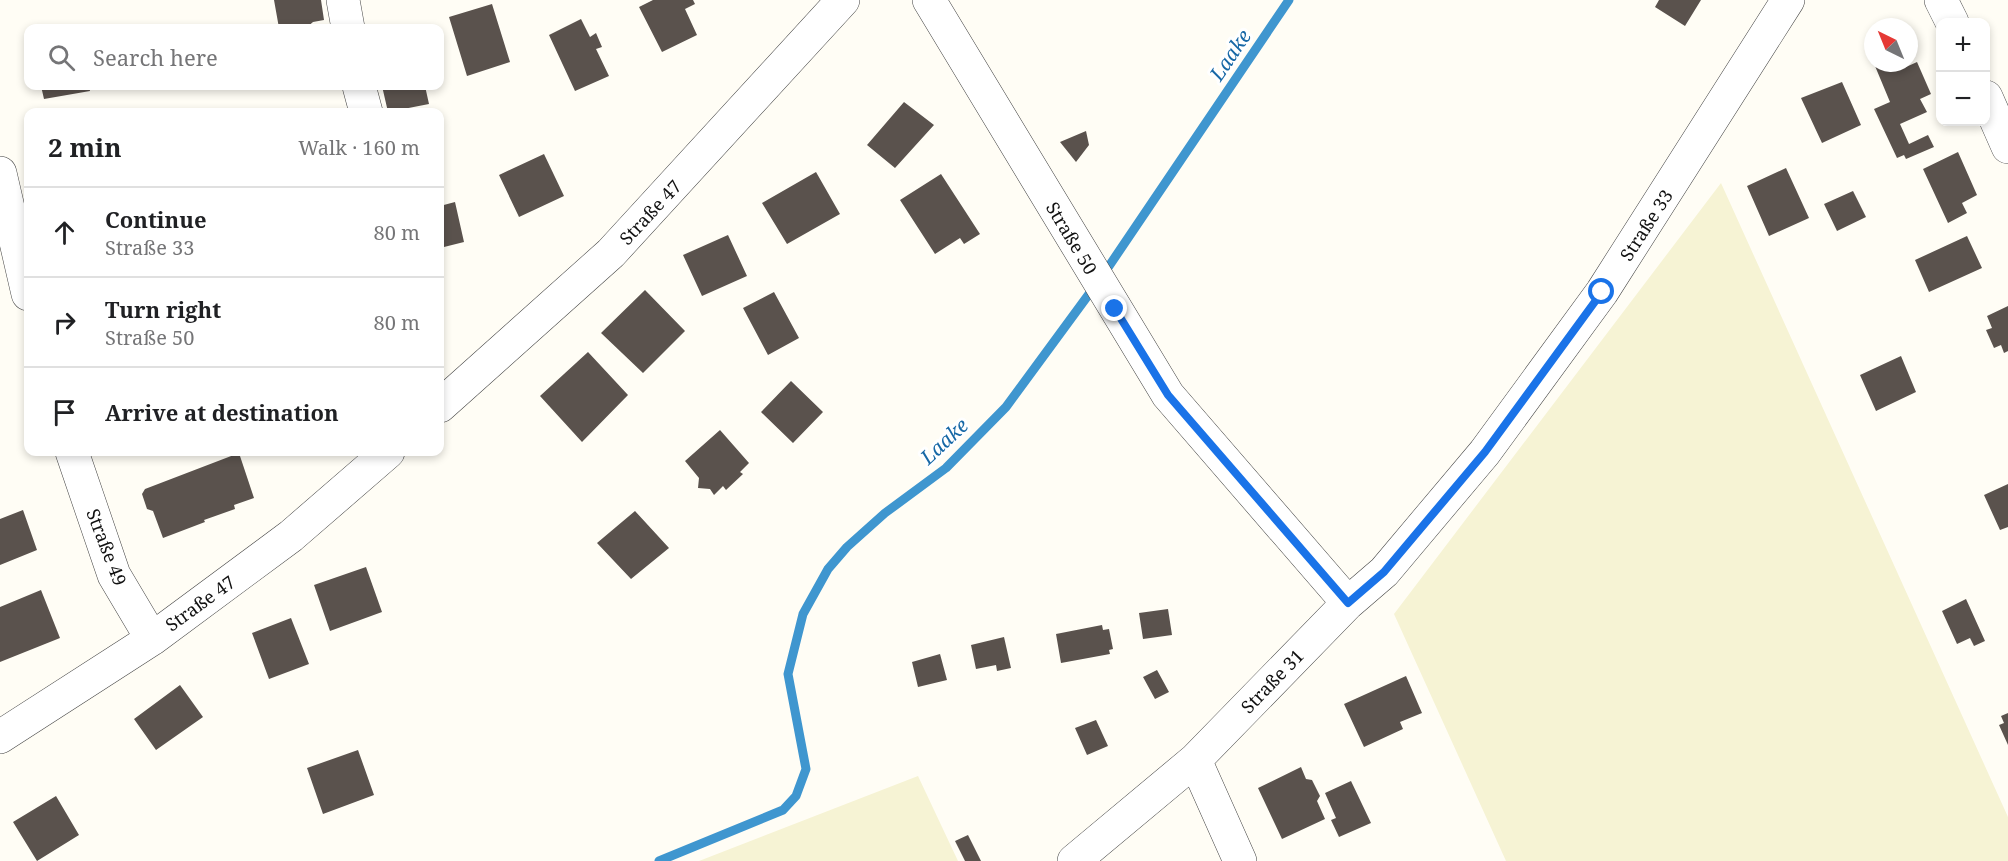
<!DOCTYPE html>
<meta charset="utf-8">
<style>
:root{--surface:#fff;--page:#f2f2f2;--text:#202124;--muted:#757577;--line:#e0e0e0}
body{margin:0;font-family:"Noto Serif",serif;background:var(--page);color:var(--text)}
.controls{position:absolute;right:18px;top:18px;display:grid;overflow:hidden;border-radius:12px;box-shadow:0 3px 9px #0003}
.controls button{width:54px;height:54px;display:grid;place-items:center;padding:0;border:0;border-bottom:2px solid var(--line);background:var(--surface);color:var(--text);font:30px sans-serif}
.compass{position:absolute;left:1864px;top:18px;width:54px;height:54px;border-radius:50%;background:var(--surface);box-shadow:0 3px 9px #0003;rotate:317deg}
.stop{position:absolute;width:18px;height:18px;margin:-14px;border:4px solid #1a73e8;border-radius:50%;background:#fff}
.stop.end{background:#1a73e8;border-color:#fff;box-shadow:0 2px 6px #0008}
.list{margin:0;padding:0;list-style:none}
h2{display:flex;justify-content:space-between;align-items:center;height:78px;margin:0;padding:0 24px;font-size:26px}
h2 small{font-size:20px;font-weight:400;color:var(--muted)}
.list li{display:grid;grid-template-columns:39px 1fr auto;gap:18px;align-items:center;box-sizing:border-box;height:90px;padding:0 24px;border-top:2px solid var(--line)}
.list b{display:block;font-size:22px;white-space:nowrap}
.list p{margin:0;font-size:20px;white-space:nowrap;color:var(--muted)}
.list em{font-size:20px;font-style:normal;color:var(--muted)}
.icon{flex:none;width:33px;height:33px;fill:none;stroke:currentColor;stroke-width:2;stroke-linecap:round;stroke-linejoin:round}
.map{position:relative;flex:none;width:2008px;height:861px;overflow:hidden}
.search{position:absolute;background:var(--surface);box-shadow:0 3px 9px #0003;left:24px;top:24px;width:420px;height:66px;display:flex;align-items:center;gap:15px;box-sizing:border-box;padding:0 21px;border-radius:12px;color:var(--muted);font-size:22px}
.panel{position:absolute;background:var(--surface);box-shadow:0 3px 9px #0003;left:24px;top:108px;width:420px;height:348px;border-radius:12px}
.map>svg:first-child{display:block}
.farmland{fill:#f6f3d4}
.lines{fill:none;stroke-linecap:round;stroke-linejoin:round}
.stream{stroke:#3f96cf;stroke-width:9}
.building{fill:#5a524d}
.minor-casing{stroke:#444;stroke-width:34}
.minor{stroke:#fff;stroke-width:33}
.route{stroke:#1a73e8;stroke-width:8}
.labels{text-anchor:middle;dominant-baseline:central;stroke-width:6;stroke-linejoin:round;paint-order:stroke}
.street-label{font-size:18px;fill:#111;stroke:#fff}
.water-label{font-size:20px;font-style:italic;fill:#1768a6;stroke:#fff}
</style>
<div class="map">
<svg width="2008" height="861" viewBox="0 0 2008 861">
<rect width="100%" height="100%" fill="#fffdf5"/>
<path class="farmland" d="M1721 183 2008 817V861H1506L1394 614Z
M918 776 958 861H699Z"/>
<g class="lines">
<path class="stream" d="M659 861 783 810 796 796 806 769 788 674 803 614 828 569 847 547 885 513 946 468 1006 407 1103 275 1289 0"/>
</g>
<path class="building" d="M274 0H321L324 20 313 22 306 28 296 25 279 28Z
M653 0H693L695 4 685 9 697 35 662 52 639 7Z
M1659 0H1701L1685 26 1655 7Z
M492 4 510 62 467 76 449 17Z
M581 19 590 37 596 33 602 47 596 49 609 76 575 91 549 35Z
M1917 62 1931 94 1920 99 1927 112 1900 124 1909 144 1928 135 1934 147 1906 159 1904 155 1897 158 1874 109 1890 102 1875 66 1882 63H1905L1906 67Z
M1842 82 1861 125 1822 143 1801 98Z
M41 86H89L90 91 44 99Z
M382 86H425L429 104 388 112Z
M904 102 934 125 895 168 867 145Z
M1086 131 1089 145 1076 162 1060 142Z
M1958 152 1977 195 1962 203 1967 213 1948 223 1923 169Z
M544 154 564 196 519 217 499 175Z
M1786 168 1809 218 1769 236 1747 186Z
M816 172 840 214 787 244 762 203Z
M941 174 980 234 964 244 960 238 935 254 900 200Z
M1853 191 1866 217 1837 231 1824 204Z
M455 202 464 242 440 248V206Z
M728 235 747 276 702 296 683 255Z
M1967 236 1982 268 1929 292 1915 260Z
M645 290 685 331 643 373 601 333Z
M774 292 799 338 768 355 743 308Z
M2008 306V351L2004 353 2001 345 1994 348 1986 330 1992 328 1987 316Z
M588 352 628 395 582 442 540 396Z
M1901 356 1916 392 1876 411 1860 375Z
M791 381 823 412 793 443 761 412Z
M720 430 749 463 740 472 743 474 726 490 723 486 714 495 710 489 698 488 699 478 685 461Z
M239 453 254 498 234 505 235 509 204 520 205 522 163 538 153 511 147 509 142 494 145 489Z
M2008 484V527L2000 530 1984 495Z
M23 510 37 550 0 565V519Z
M635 511 669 548 631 579 597 543Z
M366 567 382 612 330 631 314 585Z
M41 590 60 638 0 662V607Z
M1966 599 1985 641 1974 646 1970 638 1957 644 1942 611Z
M1168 609 1172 635 1143 639 1139 613Z
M291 618 309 664 269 679 252 633Z
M1102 625 1103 630 1109 629 1113 649 1109 650 1110 654 1061 663 1056 634Z
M1004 637 1011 668 997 671 996 665 976 669 971 645Z
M940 654 947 680 918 687 912 662Z
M1157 670 1169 692 1155 699 1143 677Z
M1406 676 1422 713 1400 722 1403 729 1364 747 1344 704Z
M180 685 203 717 156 750 134 719Z
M2008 713V745L1999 725 2004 723 2001 716Z
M1096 720 1108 746 1087 755 1075 728Z
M358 750 374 795 323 814 307 768Z
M1301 767 1306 779 1312 780 1320 796 1317 801 1325 819 1282 839 1258 788Z
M1351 781 1371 823 1339 837 1331 820 1336 818 1325 793Z
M56 796 79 835 37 861 13 822Z
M968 835 981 861H965L955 841Z"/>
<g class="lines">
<g class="minor-casing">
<path id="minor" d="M343 0 348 28
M929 0 1168 395 1348 603
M1941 0 1952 22
M359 86 366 112
M1986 97 2008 147
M0 173 28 294
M440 406 611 253 843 0
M72 452 114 575 152 639
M0 737 152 639 291 536 388 452
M1195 760 1240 861
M1074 861 1195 760 1348 603 1384 572 1485 452 1602 292 1788 0"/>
</g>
<use href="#minor" class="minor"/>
</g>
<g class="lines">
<path class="route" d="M1115 309 1168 395 1348 603 1384 572 1485 452 1602 292"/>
</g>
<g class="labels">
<g class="street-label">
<text transform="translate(650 212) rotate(-47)">Straße 47</text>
<text transform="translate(1646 225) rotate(-57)">Straße 33</text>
<text transform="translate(1072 238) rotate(59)">Straße 50</text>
<text transform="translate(107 547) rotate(69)">Straße 49</text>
<text transform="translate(200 603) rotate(-36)">Straße 47</text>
<text transform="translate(1272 681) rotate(-46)">Straße 31</text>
</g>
<g class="water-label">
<text transform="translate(1230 55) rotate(-56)">Laake</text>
<text transform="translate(944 441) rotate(-43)">Laake</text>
</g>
</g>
</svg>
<div class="controls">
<button>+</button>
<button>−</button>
</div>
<svg class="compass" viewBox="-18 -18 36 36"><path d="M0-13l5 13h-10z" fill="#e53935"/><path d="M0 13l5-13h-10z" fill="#757577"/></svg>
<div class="stop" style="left:1602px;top:292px"></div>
<div class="stop end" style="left:1115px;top:309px"></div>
<div class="search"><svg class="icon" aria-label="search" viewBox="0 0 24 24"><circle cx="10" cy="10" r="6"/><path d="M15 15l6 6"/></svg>Search here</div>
<section class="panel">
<h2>2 min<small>Walk · 160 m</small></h2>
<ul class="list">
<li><svg class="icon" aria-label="ahead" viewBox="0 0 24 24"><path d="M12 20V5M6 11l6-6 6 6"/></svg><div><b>Continue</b><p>Straße 33</p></div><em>80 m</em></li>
<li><svg class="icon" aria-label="right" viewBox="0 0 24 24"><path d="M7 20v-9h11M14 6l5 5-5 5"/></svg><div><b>Turn right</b><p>Straße 50</p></div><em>80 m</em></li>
<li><svg class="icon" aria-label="arrive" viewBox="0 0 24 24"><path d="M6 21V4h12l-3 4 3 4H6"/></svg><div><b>Arrive at destination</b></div></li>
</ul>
</section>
</div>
